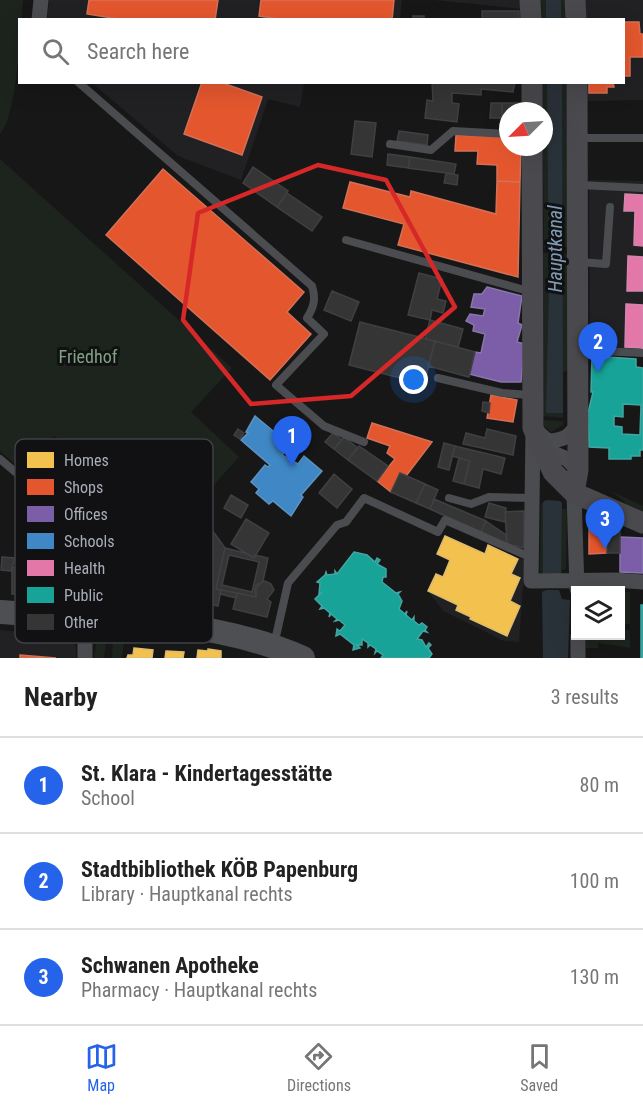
<!DOCTYPE html>
<meta charset="utf-8">
<style>
:root{--surface:#fff;--page:#f6f6f6;--text:#222;--muted:#767676;--line:#e0e0e0;--accent:#2563eb}
body{margin:0;font-family:"Roboto Condensed",sans-serif;background:var(--page);color:var(--text)}
.controls{position:absolute;right:18px;bottom:18px;display:grid;overflow:hidden;border-radius:0px;box-shadow:0 6px 24px #0002}
.controls button{width:54px;height:54px;display:grid;place-items:center;padding:0;border:0;border-bottom:2px solid var(--line);background:var(--surface);color:var(--text);font:30px sans-serif}
.compass{position:absolute;left:499px;top:102px;width:54px;height:54px;border-radius:50%;background:var(--surface);box-shadow:0 6px 24px #0002;rotate:246deg}
.you{position:absolute;left:414px;top:380px;width:21px;height:21px;margin:-15px;border:4px solid #fff;border-radius:50%;background:#1a73e8;box-shadow:0 0 0 9px #1a73e833}
.badge{display:grid;place-items:center;width:39px;height:39px;border-radius:50%;background:var(--accent);color:#fff;font-size:20px;font-weight:700}
.pin{position:absolute;translate:-50% -50px;filter:drop-shadow(0 2px 3px #0008)}
.pin::after{content:'';position:absolute;top:32px;width:21px;height:18px;background:inherit;clip-path:polygon(0 0,100% 0,50% 100%)}
.list{margin:0;padding:0;list-style:none}
h2{display:flex;justify-content:space-between;align-items:center;height:78px;margin:0;padding:0 24px;font-size:26px}
h2 small{font-size:20px;font-weight:400;color:var(--muted)}
.list li{display:grid;grid-template-columns:39px 1fr auto;gap:18px;align-items:center;box-sizing:border-box;height:96px;padding:0 24px;border-top:2px solid var(--line)}
.list b{display:block;font-size:22px;white-space:nowrap}
.list p{margin:0;font-size:20px;white-space:nowrap;color:var(--muted)}
.list em{font-size:20px;font-style:normal;color:var(--muted)}
.icon{flex:none;width:33px;height:33px;fill:none;stroke:currentColor;stroke-width:2;stroke-linecap:round;stroke-linejoin:round}
.map{position:relative;flex:none;width:643px;height:658px;overflow:hidden}
.search{position:absolute;background:var(--surface);box-shadow:0 6px 24px #0002;left:18px;right:18px;top:18px;height:66px;display:flex;align-items:center;gap:15px;box-sizing:border-box;padding:0 21px;border-radius:0px;color:var(--muted);font-size:22px}
.sheet{height:366px;background:var(--surface)}
nav{display:flex;justify-content:space-around;align-items:center;box-sizing:border-box;height:84px;border-top:2px solid var(--line);background:var(--surface);font-size:16px;color:var(--muted)}
nav a{display:grid;justify-items:center;gap:3px}
nav .on{color:var(--accent)}
.map>svg:first-child{display:block}
.built{fill:#212123}
.green{fill:#1d241e}
.water{fill:#2a3239}
.homes{fill:#f2c14e;stroke:#dcbb6e;stroke-width:1.5}
.shops{fill:#e4572e;stroke:#d27157;stroke-width:1.5}
.offices{fill:#7b5ea7;stroke:#8876ac;stroke-width:1.5}
.schools{fill:#3f88c5;stroke:#5e93c1;stroke-width:1.5}
.health{fill:#e377a8;stroke:#d187ad;stroke-width:1.5}
.public{fill:#17a398;stroke:#42a6a2;stroke-width:1.5;fill-rule:evenodd}
.building{fill:#353536;stroke:#3f4043;stroke-width:1.5;fill-rule:evenodd}
.lines{fill:none;stroke-linecap:round;stroke-linejoin:round}
.lane{stroke:#4b4c50;stroke-width:8}
.street{stroke:#4b4c50;stroke-width:15}
.secondary{stroke:#4a4a4e;stroke-width:21}
.primary{stroke:#4d4f52;stroke-width:24}
.marked{fill:none;stroke:#d62828;stroke-width:4.5;stroke-linejoin:round}
.labels{text-anchor:middle;dominant-baseline:central;stroke-width:6;stroke-linejoin:round;paint-order:stroke}
.park-label{font-size:18px;fill:#7fa381;stroke:#111113}
.water-label{font-size:20px;font-style:italic;fill:#7f9bb3;stroke:#111113}
.key{fill:#111113;stroke:#3e4045;stroke-width:1.5}
.key-label{font-size:16px;fill:#a8adb8}
</style>
<div class="map">
<svg width="643" height="658" viewBox="0 0 643 658">
<rect width="100%" height="100%" fill="#171717"/>
<path class="built" d="M49 0H402L400 19 47 20Z
M434 0H521L522 9Z
M583 0H643V100L587 101 586 83 624 82V20L584 19Z
M92 83H304L300 107 268 99 241 180 178 156Z
M589 180 643 181V356L590 355Z
M519 558 525 560 519 642 504 641 443 611 428 591 458 605 456 610 471 617 470 619 507 636 521 605 510 601 521 578 512 574Z
M0 630 71 637 76 647V658H0Z"/>
<path class="green" d="M0 0H23C20 28 18 114 0 134Z
M541 0H564L565 19H542Z
M542 83H566L568 247H544Z
M0 159 232 368 191 412 239 457 212 487 197 474 157 520 54 436 24 472 0 451Z
M543 253 568 254V371L563 372V418L543 416Z
M544 420 563 421V425L551 432 544 426Z
M611 491 643 506V511L628 505Z
M546 500 560 501 562 509H567L566 569 562 570 561 574 543 576 540 571 541 504Z
M621 592H630V624H621Z
M621 630H630V648L598 643V648H586V636H620Z
M101 639 106 641 104 658H94L96 645Z
M113 640 124 641 122 658H112Z"/>
<path class="water" d="M546 0H561V19H546Z
M562 82 563 413H546L549 288 547 83Z
M546 500 560 501 562 503 561 574 543 576V502Z
M546 590H559L562 599 570 600 568 658H543L542 592Z"/>
<path class="homes" d="M445 536 485 554 488 545 518 559 511 574 520 578 510 601 520 606 507 636 470 619 471 617 456 610 458 605 428 591 436 574 443 577 450 560 437 554Z
M134 648 153 650 152 658H127L128 655H133Z
M208 649 221 651V658H197L198 650 208 651Z
M166 651 184 652 183 658H165Z"/>
<path class="shops" d="M89 0H218L215 20H124L87 14Z
M261 0H394L392 20H286L259 16Z
M624 22H639L640 34H643V57H630V76H624Z
M202 82H220L262 97 242 155 184 134Z
M589 82H613L614 87H607V93H589Z
M456 135 508 137V147H521L520 182 497 181V165L477 164 478 151H455Z
M163 169 304 292 287 312 311 334 270 380 106 235Z
M497 181 520 182 518 277 398 245 404 224 343 208 350 182 410 197 411 191 496 214Z
M491 395 517 400 513 422 487 418Z
M372 423 432 442 406 476 400 473 391 492 377 481 395 459 387 453 390 446 367 438Z
M589 525H608L607 553 589 554Z
M20 655 56 658H20Z"/>
<path class="offices" d="M487 287 522 296 518 323 522 325 517 342 525 344 521 382H501L469 374 475 352 481 353 485 334 473 331 474 325 466 321 470 314 483 316 485 309 471 307 474 294H482Z
M620 537 643 538V573L620 572Z"/>
<path class="schools" d="M255 416 290 445 282 455 298 464 304 456 322 471 301 495 303 497 291 516 273 501 269 504 256 493 259 489 251 482 265 465 268 467 270 465 241 440 248 433 246 432Z"/>
<path class="health" d="M625 194 643 195V246L634 245 635 211H624Z
M628 256 643 257V291H627Z
M626 304 643 305V350L642 348 625 347Z"/>
<path class="public" d="M592 356 636 359V367L643 368V450H640V456H631V459H609V448L589 447 588 413 593 392H591ZM623 404 641 405 640 435 622 434V427L614 426V416L623 417Z
M354 552 367 555 375 562 377 558 380 560 377 564 386 569V577H383L382 582 396 593 400 592 398 594 402 601 399 609 405 614 407 611 406 615 412 620 414 617V621L419 625 422 623 427 627 425 630 427 632 423 631 417 639 422 640 426 647 429 643 431 645 428 648 432 654 429 658H381L383 655 377 651 375 653 376 649 370 645 368 647V643L362 639V645H357L360 648 353 650 354 645 340 634 336 636 337 629 340 631 345 625 339 620 335 621 337 619 331 614 329 617 330 613 324 608 320 609 322 606 315 599 322 592 319 594 320 583 317 582 325 575 326 572 327 575 335 574V571L337 574Z
M641 605H643V658H641Z"/>
<path class="building" d="M482 11H519V20H482Z
M413 16H424V20H413Z
M432 82H515L513 92 481 89V95L452 93V103L459 104 457 122 425 118 427 100 433 101Z
M491 103H502V118H490Z
M502 103H523V111H508V129H502Z
M355 121 376 123 372 157 351 154Z
M399 131 428 135 427 145 397 141Z
M388 154 410 157 408 168 387 165Z
M410 157 456 164 454 174 408 168Z
M253 167 288 191 277 207 243 183Z
M446 173 458 175 457 185 444 183Z
M287 193 322 217 312 231 277 207Z
M419 273 442 279 437 299 446 301 443 313 432 310 430 320 408 315Z
M332 291 359 302 351 321 324 310Z
M430 320 463 329 458 347 425 339Z
M360 322 435 341 424 384 349 365Z
M435 341 475 352 469 377 428 366Z
M483 402 490 403 489 413 482 411Z
M238 429 244 433 240 439 234 435Z
M487 429 516 436 513 455 463 444 466 433 485 438Z
M333 433 342 440 334 449 325 442Z
M344 437 358 448 348 460 334 449Z
M444 443 455 446 449 470 438 467Z
M359 446 388 466 377 481 348 460Z
M455 446 505 458 501 474 483 469 479 488 464 484 470 461 452 456Z
M459 458 470 461 464 484 453 481Z
M400 473 425 484 416 503 391 492Z
M334 474 352 489 337 508 319 493Z
M425 484 438 490 430 509 416 503Z
M231 495 248 505 241 518 224 508Z
M434 499 486 521 481 532 430 509Z
M489 503 506 508 505 522 485 517Z
M524 511V548L507 544 505 512Z
M246 519 269 533 254 558 231 544Z
M486 521 506 535 507 544 481 532Z
M608 525H612V531H620V553H607Z
M212 530 225 548 216 589 221 590 218 606 196 601 201 579 192 577 195 560 204 544 209 545Z
M225 548 245 553 254 558 255 555 268 558 263 581 255 589 256 597 216 589ZM229 555 259 562 252 592 222 585Z
M2 557 15 558 11 571 1 570Z
M12 567 35 569 33 595 12 594Z
M265 581 271 584 274 590 267 599 271 602 267 617 233 609 237 593 256 597V585Z
M221 590 237 593 236 598 220 594Z"/>
<g class="lines">
<path class="lane" d="M78 82 312 286C316 299 314 307 307 318L324 334 276 385 324 426 364 442
M579 138H643
M390 144 431 150 453 131 508 134
M579 185 643 188
M346 240 532 292
M580 262 606 264 610 207
M579 350 643 353
M438 378 502 393 532 395
M0 459 161 596 169 610 170 621
M449 498 471 504 489 497 531 498
M274 645 288 583 337 525 346 522 364 498 438 532 445 520 530 557"/>
<path class="street" d="M39 20 41 0
M535 430 548 441C564 440 570 437 578 423
M533 431 531 581 615 580 643 582
M540 458 553 453 567 459 578 470
M574 493 577 589
M85 619V658
M578 636V658"/>
<path class="secondary" d="M530 0 531 20
M575 0 576 20
M532 111V82
M532 147 533 428 553 472 574 493 643 523
M574 493 578 470 577 82"/>
<path class="primary" d="M0 612C100 619 210 617 303 658"/>
</g>
<path class="marked" d="M318 165 386 180 455 307 351 396 251 404 183 320 198 213Z"/>
<g class="labels">
<g class="park-label">
<text x="88" y="356">Friedhof</text>
</g>
<g class="water-label">
<text transform="translate(555 249) rotate(-90)">Hauptkanal</text>
</g>
</g>
<rect x="15" y="439" width="198" height="204" rx="9" class="key"/>
<rect x="27" y="452" width="27" height="16" fill="#f2c14e"/>
<rect x="27" y="479" width="27" height="16" fill="#e4572e"/>
<rect x="27" y="506" width="27" height="16" fill="#7b5ea7"/>
<rect x="27" y="533" width="27" height="16" fill="#3f88c5"/>
<rect x="27" y="560" width="27" height="16" fill="#e377a8"/>
<rect x="27" y="587" width="27" height="16" fill="#17a398"/>
<rect x="27" y="614" width="27" height="16" fill="#353536"/>
<g class="key-label">
<text x="64" y="466">Homes</text>
<text x="64" y="493">Shops</text>
<text x="64" y="520">Offices</text>
<text x="64" y="547">Schools</text>
<text x="64" y="574">Health</text>
<text x="64" y="601">Public</text>
<text x="64" y="628">Other</text>
</g>
</svg>
<div class="controls">
<button><svg class="icon" aria-label="layers" viewBox="0 0 24 24"><path d="M12 4l9 5-9 5-9-5zM3 14l9 5 9-5"/></svg></button>
</div>
<svg class="compass" viewBox="-18 -18 36 36"><path d="M0-13l5 13h-10z" fill="#e53935"/><path d="M0 13l5-13h-10z" fill="#767676"/></svg>
<div class="you"></div>
<div class="pin badge" style="left:292px;top:466px">1</div>
<div class="pin badge" style="left:598px;top:372px">2</div>
<div class="pin badge" style="left:605px;top:549px">3</div>
<div class="search"><svg class="icon" aria-label="search" viewBox="0 0 24 24"><circle cx="10" cy="10" r="6"/><path d="M15 15l6 6"/></svg>Search here</div>
</div>
<section class="sheet">
<h2>Nearby<small>3 results</small></h2>
<ul class="list">
<li><span class="badge">1</span><div><b>St. Klara - Kindertagesstätte</b><p>School</p></div><em>80 m</em></li>
<li><span class="badge">2</span><div><b>Stadtbibliothek KÖB Papenburg</b><p>Library · Hauptkanal rechts</p></div><em>100 m</em></li>
<li><span class="badge">3</span><div><b>Schwanen Apotheke</b><p>Pharmacy · Hauptkanal rechts</p></div><em>130 m</em></li>
</ul>
</section>
<nav>
<a class="on"><svg class="icon" aria-label="map" viewBox="0 0 24 24"><path d="M3 6l6-2 6 2 6-2v14l-6 2-6-2-6 2zM9 4v14M15 6v14"/></svg>Map</a>
<a><svg class="icon" aria-label="directions" viewBox="0 0 24 24"><path d="M12 3l9 9-9 9-9-9zM9 14v-3h6M13 9l2 2-2 2"/></svg>Directions</a>
<a><svg class="icon" aria-label="saved" viewBox="0 0 24 24"><path d="M7 4h10v16l-5-4-5 4z"/></svg>Saved</a>
</nav>
